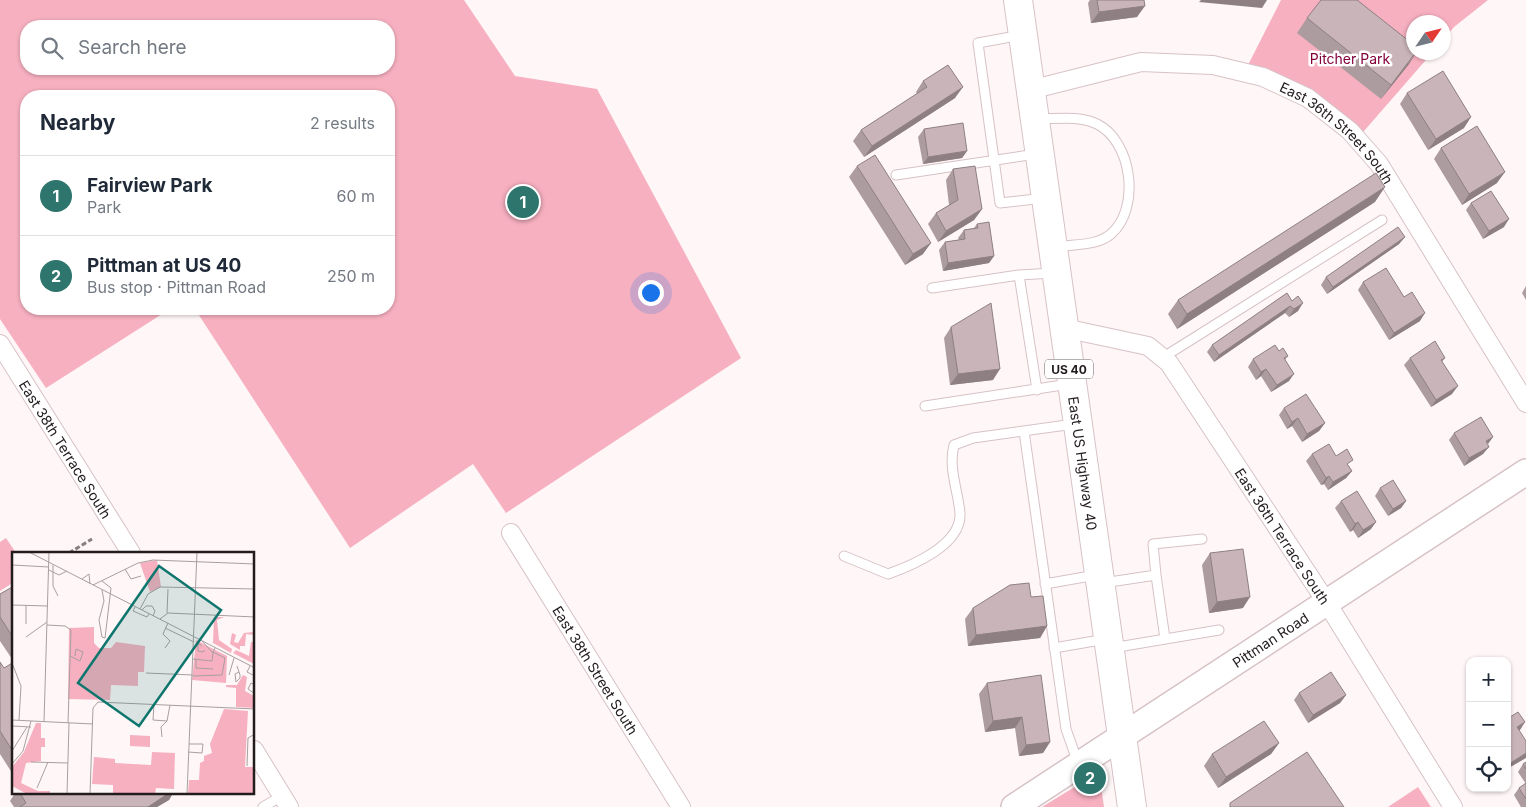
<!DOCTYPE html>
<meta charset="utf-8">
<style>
:root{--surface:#fff;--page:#f6f6f7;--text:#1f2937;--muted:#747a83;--line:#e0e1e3;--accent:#2e756d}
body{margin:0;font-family:Inter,sans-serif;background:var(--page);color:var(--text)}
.controls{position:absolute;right:15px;bottom:15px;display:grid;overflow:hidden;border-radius:10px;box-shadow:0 1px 4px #0004}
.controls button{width:45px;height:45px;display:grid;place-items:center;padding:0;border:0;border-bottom:1px solid var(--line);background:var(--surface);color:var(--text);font:25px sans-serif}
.compass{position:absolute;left:1406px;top:15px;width:45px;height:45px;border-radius:50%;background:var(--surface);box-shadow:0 1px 4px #0004;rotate:55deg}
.you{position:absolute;left:650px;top:292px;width:18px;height:18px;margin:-12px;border:4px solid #fff;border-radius:50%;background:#1a73e8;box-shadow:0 0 0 8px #1a73e833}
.badge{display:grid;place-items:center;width:32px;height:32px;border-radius:50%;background:var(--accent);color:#fff;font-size:16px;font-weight:700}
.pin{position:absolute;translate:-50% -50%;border:2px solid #fff;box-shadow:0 1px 5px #0006}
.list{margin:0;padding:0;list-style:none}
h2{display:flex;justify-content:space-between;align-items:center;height:65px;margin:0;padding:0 20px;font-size:21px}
h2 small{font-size:16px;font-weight:400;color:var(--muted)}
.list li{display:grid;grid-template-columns:32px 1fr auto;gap:15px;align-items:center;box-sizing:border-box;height:80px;padding:0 20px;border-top:1px solid var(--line)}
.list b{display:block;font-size:19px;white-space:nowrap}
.list p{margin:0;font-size:16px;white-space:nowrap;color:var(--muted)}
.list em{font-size:16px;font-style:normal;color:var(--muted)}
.icon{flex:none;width:28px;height:28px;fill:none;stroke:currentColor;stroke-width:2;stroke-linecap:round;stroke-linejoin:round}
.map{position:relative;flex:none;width:1526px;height:807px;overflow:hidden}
.search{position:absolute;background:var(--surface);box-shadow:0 1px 4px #0004;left:20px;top:20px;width:375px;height:55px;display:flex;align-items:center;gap:12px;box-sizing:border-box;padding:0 18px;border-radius:20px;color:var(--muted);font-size:19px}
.panel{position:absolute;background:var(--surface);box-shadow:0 1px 4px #0004;left:20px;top:90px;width:375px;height:225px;border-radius:20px}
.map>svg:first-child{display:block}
.green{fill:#f7b0c0;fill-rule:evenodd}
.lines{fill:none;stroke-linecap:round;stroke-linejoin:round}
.lane-casing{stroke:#d7c2c6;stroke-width:11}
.street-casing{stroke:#d7c2c6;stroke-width:20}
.secondary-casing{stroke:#d7c2c6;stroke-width:28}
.primary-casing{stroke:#d7c2c6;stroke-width:30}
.path{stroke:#877f80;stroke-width:3;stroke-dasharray:5 2.5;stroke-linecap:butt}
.lane{stroke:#fff;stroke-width:9}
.street{stroke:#fff;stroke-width:18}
.secondary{stroke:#fff;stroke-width:25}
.primary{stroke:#fff;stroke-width:28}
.wall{fill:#ad9c9f}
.shaded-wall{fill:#8d7f82}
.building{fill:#c9b5b9;stroke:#8d7f82}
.labels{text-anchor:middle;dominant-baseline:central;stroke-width:5;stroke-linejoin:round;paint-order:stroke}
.shield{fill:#fff;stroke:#656061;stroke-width:1}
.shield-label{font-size:12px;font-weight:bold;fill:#231c1d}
.park-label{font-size:14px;fill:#83003b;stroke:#fff}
.street-label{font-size:14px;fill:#231c1d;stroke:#fff}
.inset-road{fill:none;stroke:#a79fa0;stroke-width:1}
.view{fill:#0f766e;fill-opacity:0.15;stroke:#0f766e;stroke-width:2.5}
.inset-edge{fill:none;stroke:#231c1d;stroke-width:2.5}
</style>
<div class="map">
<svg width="1526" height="807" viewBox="0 0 1526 807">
<rect width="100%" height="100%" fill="#fff6f7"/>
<path class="green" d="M0 0H464L515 76 597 89 741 358 506 513 473 464 350 548 195 309H389V96H26V309H170L46 388 0 319ZM26 26H389V69H26Z
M1281 0H1488L1454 27 1444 39V22H1414V52L1432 53 1357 139 1350 131 1244 73Z
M6 538 16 553H14V582L0 591V542Z
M1099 772 1104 807H1042Z
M1418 787 1431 807H1388Z"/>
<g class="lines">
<g class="lane-casing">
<path id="lane" d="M1021 35 978 43 1000 203 1044 198
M1037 119C1056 119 1079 115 1097 124 1132 141 1141 208 1111 234 1097 246 1075 244 1057 247
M896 175 1036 154
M932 288 1019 275
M1162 358 1382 220
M1037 390 1019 275 1053 273
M925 406 1069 384
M1024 431 1066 729 1078 763
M844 556 888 574C911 566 962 545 960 513 958 490 948 468 954 445L973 438 1074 424
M1156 575 1153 544 1202 539
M1103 583 1156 575 1165 639
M1045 584 1096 575
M1054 648 1106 639
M1112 648 1219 630
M263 807 282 796"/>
</g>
<g class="street-casing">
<g id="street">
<path id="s1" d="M1030 90 1141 62 1213 65 1263 77 1308 98 1350 131 1379 164 1526 403"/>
<path id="s2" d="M1064 328 1148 346 1169 363 1327 603 1453 807"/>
<path id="s3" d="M0 344 131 553"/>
<path id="s4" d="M511 533 681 807"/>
<path d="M254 750 289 807"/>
</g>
</g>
<g class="secondary-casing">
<g id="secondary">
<path id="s5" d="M1014 807 1526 472"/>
</g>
</g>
<g class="primary-casing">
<g id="primary">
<path id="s6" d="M1018 0 1132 807"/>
</g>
</g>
<path class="path" d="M69 553 92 539"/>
<use href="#lane" class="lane"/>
<use href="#street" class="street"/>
<use href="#secondary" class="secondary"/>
<use href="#primary" class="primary"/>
</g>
<path class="wall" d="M1090 0H1144L1137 17 1091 23 1088 3Z
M1307 18 1409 64 1381 99 1297 33Z
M923 81 955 98 864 157 853 141 861 130 917 94 916 92Z
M1407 93 1464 128 1428 150 1400 104Z
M924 129 967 151 962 158 923 164 918 137Z
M1441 148 1497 183 1462 205 1434 159Z
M857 166 923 254 905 265 849 177Z
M953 169 982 209 974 220 938 242 928 224 936 213 949 205 946 180Z
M1375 202 1177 329 1168 314 1178 300Z
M1471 203 1504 227 1483 239 1466 210Z
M977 224 994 256 989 263 943 271 939 250 945 242 959 240 958 238 964 230 974 228Z
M1405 237 1399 244 1327 294 1321 285 1326 277Z
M1363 282 1404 297 1420 321 1389 340 1358 290Z
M1526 286V300L1522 293Z
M1287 293 1298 311 1289 317 1285 313 1214 362 1207 352 1212 345Z
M951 327 993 380 950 385 944 338Z
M1279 351 1288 356 1285 360 1289 381 1271 392 1261 376 1256 380 1248 367 1253 359Z
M1410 358H1445L1442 362 1452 394 1431 407 1404 365Z
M1284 408 1325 423 1319 431 1302 442 1292 426 1287 429 1279 415Z
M1454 433 1487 445 1483 454 1464 466 1449 440Z
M1312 454 1336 456 1349 466 1352 471 1346 478 1328 490 1324 484 1321 485 1306 461Z
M1380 488 1406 501 1401 508 1388 516 1375 496Z
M1341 501 1371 529 1358 538 1353 530 1350 532 1335 508Z
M1210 553 1243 608 1209 613 1202 565Z
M14 586V776L0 754V662L4 668 14 662 0 641V594Z
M1031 597 1047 626 1040 638 968 646 965 619 973 608Z
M987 683 1050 742 1043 753 1019 756 1015 728 985 732 979 694Z
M1299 693 1346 695 1340 703 1308 723 1294 700Z
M1279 743 1271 754 1218 788 1204 766 1212 754Z
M1526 762V807H1521L1514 795 1519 788 1526 784 1518 772 1523 764Z
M15 793H173L169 800 157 807H14L10 801Z"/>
<path class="shaded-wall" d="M1201 0H1267L1262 8 1199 2Z
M1145 6 1137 17 1091 23 1099 12Z
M1417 52 1409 64 1381 99 1391 85Z
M963 87 955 98 864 157 872 146Z
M1471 117 1464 128 1428 150 1436 139Z
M967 151 962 158 923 164 928 157Z
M1505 172 1497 183 1462 205 1469 194Z
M1385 187 1375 202 1177 329 1187 314Z
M982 209 974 220 938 242 946 231Z
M1509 219 1504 227 1483 239 1489 231Z
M1405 237 1399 244 1327 294 1333 287Z
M931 243 923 254 905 265 913 254Z
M994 256 989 263 943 271 948 263Z
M1303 303 1298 311 1289 317 1294 309Z
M1290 306 1285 313 1214 362 1219 355Z
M1425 313 1420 321 1389 340 1394 333Z
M1000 369 993 380 950 385 958 374Z
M1266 369 1261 376 1256 380 1261 372Z
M1294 374 1289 381 1271 392 1277 385Z
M1458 386 1452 394 1431 407 1436 400Z
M1298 418 1292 426 1287 429 1292 422Z
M1325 423 1319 431 1302 442 1307 434Z
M1493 437 1488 444 1486 441Z
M1489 447 1483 454 1464 466 1469 458Z
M1352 471 1346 478 1328 490 1333 482Z
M1329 476 1324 484 1321 485 1326 478Z
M1406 501 1401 508 1388 516 1393 509Z
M1358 522 1353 530 1350 532 1355 524Z
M1376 522 1371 529 1358 538 1363 530Z
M1250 597 1243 608 1209 613 1217 602Z
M1047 626 1040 638 968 646 976 635Z
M1346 695 1340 703 1308 723 1313 715Z
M1022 717 1015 728 985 732 993 721Z
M1525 722 1520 730 1512 735 1517 727Z
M1050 742 1043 753 1019 756 1026 745Z
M1279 743 1271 754 1218 788 1226 777Z
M1526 753V758L1507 769V766L1509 764Z
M169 793H173L169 800 157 807H148Z"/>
<path class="building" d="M1097 0H1144L1145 6 1099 12Z
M1321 0H1357L1414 45V52H1416L1391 85 1307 18Z
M948 65 963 87 872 146 861 130 927 87 923 81Z
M1443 71 1471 117 1436 139 1407 93Z
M963 123 967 151 928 157 924 129Z
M1477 126 1505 172 1469 194 1441 148Z
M875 155 931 243 913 254 857 166Z
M975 166 982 209 946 231 936 213 958 200 953 169Z
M1376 173 1385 187 1187 314 1178 300Z
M1491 191 1509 219 1489 231 1471 203Z
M989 222 994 256 948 263 945 242 965 239 964 230 978 228 977 224Z
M1398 227 1405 237 1333 287 1326 277Z
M1386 268 1404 297 1412 292 1425 313 1394 333 1363 282Z
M1287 293 1292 301 1298 296 1303 303 1294 309 1290 306 1219 355 1212 345Z
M991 303 1000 369 958 374 951 327Z
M1435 341 1445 358 1441 360 1458 386 1436 400 1410 358Z
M1275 345 1279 351 1283 348 1288 356 1284 358 1294 374 1277 385 1266 369 1261 372 1253 359Z
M1306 394 1325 423 1307 434 1298 418 1292 422 1284 408Z
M1481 417 1493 437 1486 441 1489 447 1469 458 1454 433Z
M1329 444 1336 456 1347 449 1353 460 1347 464 1352 471 1333 482 1329 476 1326 478 1312 454Z
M1393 480 1406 501 1393 509 1380 488Z
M1357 491 1376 522 1363 530 1358 522 1355 524 1341 501Z
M1243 549 1250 597 1217 602 1210 553Z
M1029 583 1031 597 1043 596 1047 626 976 635 973 608 1010 585Z
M14 586V639L0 617V594Z
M0 662 4 668 14 662V753L0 731Z
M1331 672 1346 695 1313 715 1299 693Z
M1041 675 1050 742 1026 745 1022 717 993 721 987 683Z
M1518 712 1525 722 1517 727 1526 741V753L1509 764 1507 761V719Z
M1264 721 1279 743 1226 777 1212 754Z
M1307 752 1344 807H1230V803Z
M1526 762V769L1523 764Z
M1526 783V799L1519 788Z
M20 793H169L148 807H20L26 803Z"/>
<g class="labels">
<rect class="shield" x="1045" y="359.5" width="48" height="19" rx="4"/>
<g class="shield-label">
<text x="1069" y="369">US 40</text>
</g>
<g class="park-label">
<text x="1350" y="58">Pitcher Park</text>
</g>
<g class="street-label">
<text stroke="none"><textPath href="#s1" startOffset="332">East 36th Street South</textPath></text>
<text stroke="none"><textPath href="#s3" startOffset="124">East 38th Terrace South</textPath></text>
<text stroke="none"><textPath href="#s6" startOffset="468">East US Highway 40</textPath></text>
<text stroke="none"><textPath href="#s2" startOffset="320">East 36th Terrace South</textPath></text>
<text stroke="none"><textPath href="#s5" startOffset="306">Pittman Road</textPath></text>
<text stroke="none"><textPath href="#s4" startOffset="161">East 38th Street South</textPath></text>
</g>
</g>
<g transform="translate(12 552)">
<rect width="242" height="242" fill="#fff6f7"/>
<path d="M145 8 149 35 138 40 128 11ZM202 65H212L205 68 207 88 220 97 219 101 201 91ZM82 75V91L87 96H99L104 90 133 94 132 120H126V134L99 133 98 148 56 147 57 76ZM242 80V83L234 82 233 94H228V98L218 92 220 81 224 83 222 90 226 91 232 81ZM184 88 215 104 214 131 180 128ZM239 90H242V112L221 101 224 98 237 104ZM231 123 235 125 233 139 242 144V156L224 155V136L214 135V133H225ZM212 157 236 159 233 215H242V242H176L177 228H187L188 211 192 209V204L200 201 198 192ZM24 171H29V186H33V195H29V209L14 211 9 231 26 239H38V242H15L0 234V215L12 200ZM118 183 138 184V195L118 194ZM140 200 163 201 162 237 144 236 143 242H88L101 241V233L80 232 82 205 103 207V211L139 213Z" fill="#f7b0c0"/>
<path class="inset-road" d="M17 0 243 116M0 13 37 15M41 13V34L46 44M113 17 119 27 129 24M37 18 47 23 55 19M70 27 77 22 78 32M90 29 99 36 93 86 90 85 87 68 92 49 90 38M81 33 126 11 141 8 243 12M0 53 36 54M14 53V72M123 55 121 59 135 65 137 62M128 57 136 42 148 35 243 37M130 58 134 54H140L143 59 141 64M155 61 156 37M148 67 156 61 243 65M35 73 53 74 59 78 56 171M153 76 182 90M14 85 35 70M190 94 186 91V99L191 100 193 98M153 96 158 89 151 82 156 71M58 104 68 109 71 100 64 97 63 104M181 107 200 109 201 101 190 89M184 108V116L201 117M0 111 9 134 7 168M225 114 228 123V126L224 130 223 122 227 120M238 114 235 120 243 124M134 121 181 123M217 123 222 106M181 124 210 123 213 106 201 100 203 96M243 133 239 131 236 137 243 142M142 152 141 168 155 169M0 168 81 172M32 170 37 0M0 174 19 175M150 185 149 175 155 169 158 153M0 199 15 175M176 200 190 201 191 192H177M19 210 56 211M0 212 11 199 19 169M235 214 236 186 243 182M25 236 36 210M55 242 57 171M78 242 81 156 86 150 243 157M175 242 185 0"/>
<path class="view" d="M147 14 209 58 127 174 66 131Z"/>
<rect width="242" height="242" class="inset-edge"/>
</g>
</svg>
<div class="controls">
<button>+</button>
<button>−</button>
<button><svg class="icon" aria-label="locate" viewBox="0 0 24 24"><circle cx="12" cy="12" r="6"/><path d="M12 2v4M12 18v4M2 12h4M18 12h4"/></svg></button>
</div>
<svg class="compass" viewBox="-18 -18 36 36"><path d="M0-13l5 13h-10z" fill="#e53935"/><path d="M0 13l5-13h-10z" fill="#747a83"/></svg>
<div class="you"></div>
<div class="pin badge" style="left:523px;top:202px">1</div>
<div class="pin badge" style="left:1090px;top:778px">2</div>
<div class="search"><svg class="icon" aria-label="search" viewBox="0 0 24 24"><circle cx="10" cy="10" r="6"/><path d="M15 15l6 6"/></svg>Search here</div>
<section class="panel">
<h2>Nearby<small>2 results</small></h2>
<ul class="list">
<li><span class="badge">1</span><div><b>Fairview Park</b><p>Park</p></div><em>60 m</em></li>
<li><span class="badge">2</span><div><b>Pittman at US 40</b><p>Bus stop · Pittman Road</p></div><em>250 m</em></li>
</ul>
</section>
</div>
